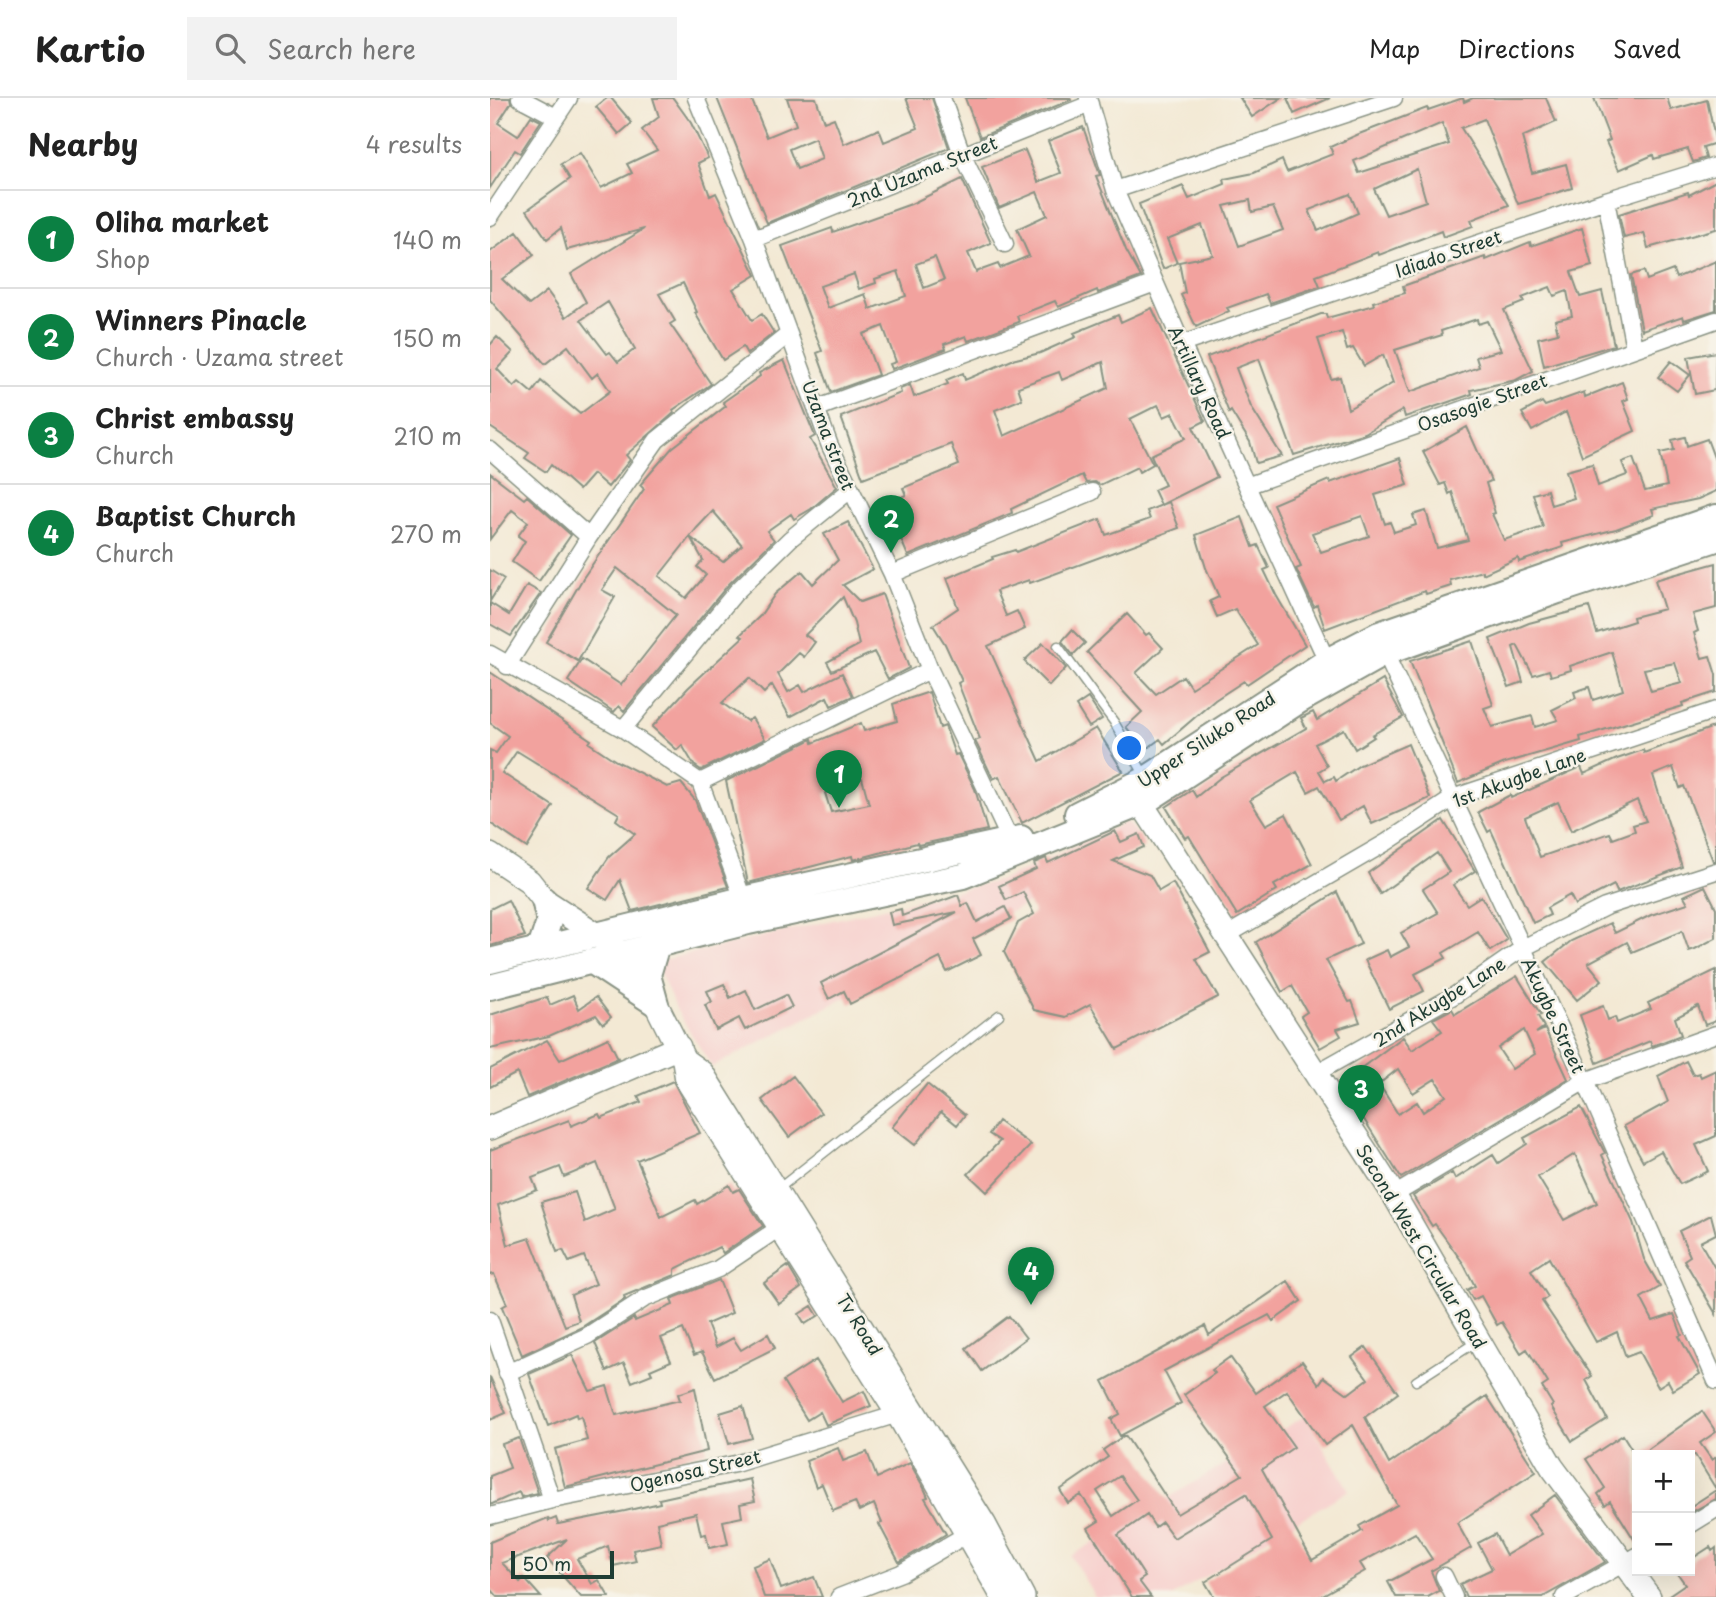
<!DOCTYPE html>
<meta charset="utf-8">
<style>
:root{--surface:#fff;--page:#f2f2f2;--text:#222;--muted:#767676;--line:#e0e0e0;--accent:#0b8043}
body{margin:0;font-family:"Playpen Sans",sans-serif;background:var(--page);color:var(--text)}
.controls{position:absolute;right:21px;bottom:21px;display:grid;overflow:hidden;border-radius:0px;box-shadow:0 7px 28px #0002}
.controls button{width:63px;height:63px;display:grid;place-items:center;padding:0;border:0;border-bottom:2px solid var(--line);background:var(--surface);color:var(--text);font:35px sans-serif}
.scale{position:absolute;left:21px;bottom:18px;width:103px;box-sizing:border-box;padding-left:7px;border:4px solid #1f3d34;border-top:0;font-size:19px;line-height:24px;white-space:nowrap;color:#1f3d34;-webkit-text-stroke:5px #f7f3e8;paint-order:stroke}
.you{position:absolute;left:640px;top:651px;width:24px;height:24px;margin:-18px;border:5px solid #fff;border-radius:50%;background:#1a73e8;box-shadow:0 0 0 10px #1a73e833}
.badge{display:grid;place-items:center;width:46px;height:46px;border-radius:50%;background:var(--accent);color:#fff;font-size:23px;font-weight:700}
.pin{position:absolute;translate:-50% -58px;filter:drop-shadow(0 2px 4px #0008)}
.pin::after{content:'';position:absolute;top:37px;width:24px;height:21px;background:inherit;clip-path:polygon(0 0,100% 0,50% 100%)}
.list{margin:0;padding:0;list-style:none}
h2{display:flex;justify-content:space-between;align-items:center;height:91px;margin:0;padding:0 28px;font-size:30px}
h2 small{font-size:23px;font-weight:400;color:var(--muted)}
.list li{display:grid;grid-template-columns:46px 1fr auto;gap:21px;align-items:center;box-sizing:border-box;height:98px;padding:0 28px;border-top:2px solid var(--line)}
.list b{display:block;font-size:26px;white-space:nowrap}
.list p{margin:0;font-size:23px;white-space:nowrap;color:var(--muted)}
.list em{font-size:23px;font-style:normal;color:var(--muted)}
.icon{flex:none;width:38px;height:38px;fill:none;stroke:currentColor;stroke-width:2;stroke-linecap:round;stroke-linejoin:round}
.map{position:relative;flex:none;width:1226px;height:1499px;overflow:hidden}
header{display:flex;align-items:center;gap:42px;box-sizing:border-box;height:98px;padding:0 35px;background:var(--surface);border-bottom:2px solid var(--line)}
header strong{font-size:33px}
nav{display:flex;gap:38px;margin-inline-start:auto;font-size:24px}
.search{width:490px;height:63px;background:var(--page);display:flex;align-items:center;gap:18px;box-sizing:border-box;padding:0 24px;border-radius:0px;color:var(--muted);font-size:26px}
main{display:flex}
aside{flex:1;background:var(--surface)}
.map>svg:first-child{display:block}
.built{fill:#f7d0cd}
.building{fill:#f2a29e;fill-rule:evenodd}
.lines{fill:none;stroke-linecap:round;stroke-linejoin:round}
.lane-casing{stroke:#899384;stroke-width:11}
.street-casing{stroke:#899384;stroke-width:19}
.secondary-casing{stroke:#899384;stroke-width:26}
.primary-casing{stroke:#899384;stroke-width:28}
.lane{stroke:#fff;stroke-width:8}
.street{stroke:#fff;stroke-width:16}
.secondary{stroke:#fff;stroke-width:23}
.primary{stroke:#fff;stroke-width:24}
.labels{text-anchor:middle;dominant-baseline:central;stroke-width:5;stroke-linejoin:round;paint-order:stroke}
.street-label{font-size:18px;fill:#1f3d34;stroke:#f7f3e8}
</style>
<header>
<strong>Kartio</strong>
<div class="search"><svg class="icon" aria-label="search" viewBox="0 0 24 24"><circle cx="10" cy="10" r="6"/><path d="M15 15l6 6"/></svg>Search here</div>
<nav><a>Map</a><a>Directions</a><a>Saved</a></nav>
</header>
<main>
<aside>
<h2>Nearby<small>4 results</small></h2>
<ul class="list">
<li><span class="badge">1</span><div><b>Oliha market</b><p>Shop</p></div><em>140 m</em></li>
<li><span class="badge">2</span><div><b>Winners Pinacle</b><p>Church · Uzama street</p></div><em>150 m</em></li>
<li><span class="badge">3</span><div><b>Christ embassy</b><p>Church</p></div><em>210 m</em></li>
<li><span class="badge">4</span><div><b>Baptist Church</b><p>Church</p></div><em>270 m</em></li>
</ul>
</aside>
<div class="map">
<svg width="1226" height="1499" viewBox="0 0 1226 1499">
<rect width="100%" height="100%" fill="#f7f3e8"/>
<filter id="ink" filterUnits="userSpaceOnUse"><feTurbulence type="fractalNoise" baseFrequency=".0143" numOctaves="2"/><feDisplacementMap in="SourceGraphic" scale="14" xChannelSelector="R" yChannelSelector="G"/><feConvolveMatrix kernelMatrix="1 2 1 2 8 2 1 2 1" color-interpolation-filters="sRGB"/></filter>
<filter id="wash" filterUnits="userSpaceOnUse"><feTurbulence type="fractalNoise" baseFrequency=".00686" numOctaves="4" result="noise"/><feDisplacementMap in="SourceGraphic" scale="28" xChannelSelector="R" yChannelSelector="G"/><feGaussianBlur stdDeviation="1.57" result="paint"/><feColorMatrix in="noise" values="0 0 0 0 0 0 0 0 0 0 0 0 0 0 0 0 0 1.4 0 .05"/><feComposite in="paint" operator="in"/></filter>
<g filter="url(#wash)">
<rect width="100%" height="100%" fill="#f3e9d4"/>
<path class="built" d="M636 724 655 744 222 969 187 913 165 864 512 782Z
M815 1318 859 1392 681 1499H605L581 1458Z"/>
<g id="blocks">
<path class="building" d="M0 0H20L21 5 8 25 28 38 41 18 51 23 30 55 25 52 0 90Z
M117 0H121L142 25 129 36 106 9Z
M163 0H183L201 25 218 60 208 65 220 98 226 95 266 177 243 191 262 222 272 216 284 235 257 256 253 249 233 262 205 215 207 214 193 185 169 196 185 223 180 226 221 286 183 312 184 315 136 357 140 362 118 389 103 376 89 392 61 367 56 374 35 360 39 355 0 329V247L7 239 23 254 7 271 24 289 29 284 42 295 51 283 90 316 120 293 108 275 102 280 78 248 55 266 0 202V154L27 134 44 157 12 181 39 207 57 193 76 219 96 204 81 176 154 131 77 152 71 130 57 141 37 112 80 81 71 66 90 55 111 90 142 75 137 66 167 52 152 32 169 19ZM118 204 145 251 128 264 120 254 117 256 91 222Z
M227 0H261L277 39 306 27 297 0H326L334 24 344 20 354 46 389 31 394 44 428 30 416 0H442L459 50 277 125ZM325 40 332 61 307 71 299 51Z
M475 0H580L581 2 490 39Z
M750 0H791L762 19Z
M797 0H840L804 16Z
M973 0 974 4 983 0H1056L1066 24 1032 39 1042 75 1076 66 1082 90 1028 106 994 21 971 30 1019 107 981 122 983 128 953 139 951 133 889 157 888 154 826 178 830 188 780 205 776 196 737 210 739 213 706 229 691 197 695 195 689 164 723 157 712 127 677 141 687 165 673 171 649 106 693 88 699 101 735 86 734 81 764 75 792 62 797 74 843 56 840 49 869 36 937 10 938 12ZM952 25 959 46 869 75 864 63ZM927 71 936 103 896 117 884 91ZM860 96 868 115 828 133 819 112ZM760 102 762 114 783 109 793 132 749 148 734 108Z
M1104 0H1177L1181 12 1217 2 1226 45 1213 49 1216 60 1203 64 1198 51 1164 61 1163 57 1129 72 1116 44 1120 42Z
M593 29 610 77 606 78 636 152 651 179 608 195 607 192 568 209 565 203 527 218 529 224 478 243 476 238 454 246 456 251 402 271 400 266 406 264 393 228 373 236 388 277 341 294 327 255 332 253 292 148 342 130 343 134 421 106 472 81 501 145 478 155 486 174 508 166 510 170 539 158 527 131 557 117 547 94 509 110 492 69 535 52 548 84 571 75 558 43ZM445 159 454 182 434 190 426 166ZM408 173 416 198 380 211 375 196 338 210 330 188 364 176 369 191 386 185 385 181Z
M1226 83V131L1158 150 1154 135 1134 140 1129 116 1198 94 1199 97Z
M1092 130 1102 168 1081 174 1090 199 1112 193 1124 247 1054 268 1048 240 1068 235 1065 222 1082 218 1077 193 1064 198 1060 189 1032 200 1034 204 1014 212 1043 273 1026 282 981 292 982 296 915 319 913 312 875 335 804 357 769 261 746 270 761 309 792 358 766 365 760 344 741 313 739 315 717 259 831 216H836L837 220 884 207 883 204 915 195 913 188 995 159 996 162 1040 144 1041 148ZM987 221 988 226 997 223 1011 252 986 259 989 269 920 294 905 252 952 237 951 233ZM852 234 857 252 863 250 874 268 893 257 903 285 858 311 850 279 841 281 828 241Z
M1226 163V212L1194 222 1193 218 1152 232 1141 177 1154 173 1157 182 1183 172 1186 180Z
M662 210 715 323 703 329 727 379 671 407 664 392 675 387 661 357 696 340 683 315 674 319 668 307 640 321 663 366 649 374 647 369 610 387 604 384 596 385 592 377 521 411 522 415 418 458 404 425 396 429 389 417 399 412 396 405 416 397 413 390 469 367 461 346 373 380 351 319 411 295 410 291 420 287 424 299 458 286 456 282 473 275 475 282 522 262 550 255 586 239 584 235 628 217 631 224ZM613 264 618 290 514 338 505 312 532 301 528 289 569 274 572 282Z
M1226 254 1225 292 1205 296 1198 259Z
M294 262 325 338 320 341 347 389 321 411 304 421 301 416 277 433 284 442 238 487 134 613 129 608 124 614 78 583 92 561 131 587 186 517 127 470 112 492 125 499 88 563 56 544 93 480 154 391 150 387 182 350 236 308 233 304 270 278 269 275ZM223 413 252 447 233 464 200 439 213 462 207 469 216 477 196 500 169 478 207 430Z
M1181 263 1200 277 1187 293 1168 279Z
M1132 284 1138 301 1133 303 1145 333 1092 358 1076 314 1042 333 1032 315 1052 304 1055 308 1094 294 1095 299Z
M977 329 1001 383 996 385 1005 415 1002 416 1014 442 1053 429 1043 396 1057 392 1061 407 1084 400 1076 373 1102 366 1108 388 1137 377 1132 364 1143 360 1155 393 1177 388 1170 355 1184 352 1182 342 1195 339 1197 348 1217 341 1226 365V393L1208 401 1162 411 1164 417 1126 431 1072 445 1073 449 1029 464 1028 460 993 476 992 473 960 482 961 488 936 496 935 493 835 531 827 507 824 509 806 471 811 469 783 406 839 382 840 385 910 360 918 387 885 397 895 426 900 424 904 434 926 427 923 417 936 413 947 450 978 442 962 394 959 396 955 385 950 387 933 354ZM872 418 879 438 831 454 822 435Z
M0 375 34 401 37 398 81 437 49 483 22 464 35 443 28 438 38 424 22 412 0 441Z
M679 404 689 430 540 485 539 482 506 493 516 518 527 513 535 531 498 548 550 663 606 630 633 673 532 725 509 678 503 681 488 649 485 643 490 641 468 585 472 583 455 546 443 527 468 510 457 480 503 461 502 459 525 452 526 454 610 421 616 437 660 421 657 413Z
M752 419 763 449 768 447 779 470 774 472 786 497 815 547 757 586 754 583 725 602 674 646 670 641 655 652 636 629 652 614 597 554 637 516 656 537 659 535 673 550 646 575 666 596 693 578 701 590 768 547 745 511 727 519 720 503 729 499 716 470 706 437Z
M358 424 383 471 353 487 370 504 392 496 419 570 398 581 384 554 342 573 337 564 369 547 364 525 353 499 315 537 325 544 314 559 309 555 288 576 298 594 310 587 314 594 352 575 363 598 341 608 337 599 300 619 282 587 274 595 259 580 232 605 257 623 262 620 275 641 211 672 204 667 192 647 187 652 162 629 198 590 253 539 250 537 270 518 285 496 312 473 323 486 348 462 334 436Z
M1226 465V510L1203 516 1208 533 1204 535 1212 560 1220 558 1226 577V594L1192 605 1193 608 1090 639 1091 643 1015 665 968 685 920 563 982 543 1003 607 994 610 1002 629 1042 618 1045 629 1068 622 1062 612 1086 600 1084 594 1099 589 1103 602 1133 592 1122 554 1080 568 1081 572 1061 578 1059 572 1043 577 1027 547 1023 549 1033 584 1019 589 1000 541 1039 525 1099 509 1107 535 1144 523 1143 519 1174 511 1165 482ZM1185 565 1192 585 1161 593 1154 571Z
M0 472 14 481 0 503Z
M37 487 51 495 21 538 0 526V505L19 517Z
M582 532 595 545 583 557 572 543Z
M553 545 576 570 559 588 534 563Z
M0 574 101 642 99 645 126 663 177 689 191 685 205 702 238 789 142 813 130 782 117 802 98 790 119 759 145 736 126 722 129 716 27 653 12 675 63 708 37 750 0 725V652L6 655 18 638 0 625Z
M893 582 913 619 882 637 884 639 865 651 854 631 825 646 837 668 829 673 835 683 844 679 846 683 870 667 918 646 940 700 882 726 873 708 849 722 829 688 818 694 807 674 760 702 776 727 796 716 822 766 784 787 787 792 747 817 699 738 695 740 676 709 702 692 706 699 731 679 816 630 811 620 823 614 827 622Z
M439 594 450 630 455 628 465 657 468 656 485 691 497 732 428 747 427 745 363 762 362 758 258 785 236 683 322 641 323 645 371 625 374 633 407 623 403 606ZM372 680 379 706 341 714 335 695Z
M598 600 612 621 599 629 586 608Z
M1226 628V763H1223L1194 688 1190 690 1183 669 1163 677 1192 769 1127 794 1124 787 1085 807 1080 797 1057 810 1060 817 1043 825 1001 732 998 734 988 714 1020 697 1021 700 1091 669 1094 676 1127 661 1153 652 1154 655ZM1147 702 1156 723 1143 727 1145 733 1123 741 1120 735 1050 759 1035 719 1068 704 1081 733Z
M953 722 985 773 963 787 977 807 991 798 1017 842 1000 853 988 834 953 855 956 860 925 876 934 893 899 911 875 862 897 852 900 859 919 849 911 835 948 815 933 791 959 774 947 755 890 796 878 775Z
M625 733 631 744 649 736 654 749 623 763 660 777 669 793 683 785 720 854 706 861 728 899 627 951 600 906 576 919 544 912 514 854 528 825 544 816 533 794 516 802 509 788 546 771 544 765 556 760 558 765Z
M1215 788 1226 810V840L1205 851 1199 853 1192 833 1142 854 1137 844 1098 865 1112 882 1087 902 1055 864 1081 843 1120 825 1125 835 1161 817 1198 805 1194 798Z
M847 794 871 846 836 862 859 904 862 903 870 924 847 931 851 938 830 950 811 918 817 914 802 888 792 894 766 844Z
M468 797 472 808 478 805 487 824 515 809 521 821 483 841 491 857 457 874 450 860 360 906 354 893 339 901 331 885 467 814 402 827 399 814 411 811 412 818Z
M18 802 35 838 0 848V811Z
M1226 872V923L1215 927 1208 908 1185 920 1191 937 1162 948 1160 943 1107 965 1090 917 1113 908 1118 922 1125 919 1127 925 1161 911 1158 905Z
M1027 878 1051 917 1048 918 1054 929 1046 935 1055 931 1078 981 911 1080 851 985 913 939 922 952 952 933 943 921 962 911 965 916ZM1034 932 1045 956 1022 971 1008 950ZM908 971 923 995 945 981 956 998 933 1014 927 1004 908 1016 889 986Z
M234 886 240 900 256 892 265 912 296 897 302 909 255 932 249 920 226 932 215 907 222 904 217 893Z
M83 897 89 911 106 899 121 919 113 926 106 917 59 938 0 951V917L57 899 60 907Z
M118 940 128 960 37 999 27 975 0 989V971L57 942 70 962Z
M1196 963 1203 977 1209 975 1211 979 1226 972V1038L1206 1047 1218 1073 1190 1086 1171 1053 1153 1063 1134 1028 1178 1004 1168 978Z
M303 978 331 1015 299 1039 272 1002Z
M183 983 210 1035 147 1062 171 1119 205 1102 207 1106 239 1087 243 1094 249 1091 273 1128 233 1155 229 1149 185 1171V1177L134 1198 135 1201 92 1229 32 1257 12 1209 17 1206 4 1176 0 1177V1052L79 1022 81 1028 109 1016 111 1020 151 1004 148 998ZM107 1065 125 1111 95 1124 85 1094 51 1104 67 1154 73 1152 79 1164 94 1158 106 1186 81 1197 89 1223 75 1228 40 1140 18 1147 8 1107 47 1092 42 1080 70 1069 74 1079Z
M437 986 475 1017 467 1027 451 1014 425 1047 402 1029Z
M1091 1009 1115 1055 1112 1057 1143 1124 1154 1161 1170 1189 1151 1200 1163 1223 1184 1216 1192 1237 1189 1238 1210 1276 1183 1292 1178 1283 1168 1289 1149 1254 1136 1259 1127 1234 1106 1244 1059 1160 1041 1172 1058 1199 1052 1203 1102 1278 1096 1282 1117 1321 1082 1343 1061 1309 1063 1307 1052 1289 1058 1285 1037 1251 1031 1255 1012 1224 1007 1227 991 1198 983 1202 977 1192 985 1188 973 1165 945 1126 942 1128 923 1098 962 1075 965 1081 1003 1057 1008 1065 1037 1046 1034 1040ZM1085 1056 1107 1105 1074 1122 1048 1079Z
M508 1023 541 1047 497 1094 478 1076 510 1043 499 1036Z
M1221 1117 1226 1136 1210 1144 1226 1172V1216L1194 1162 1200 1158 1189 1133Z
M298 1168 311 1190 289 1206 274 1185Z
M229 1182 242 1215 217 1226 226 1249 243 1240 251 1252 278 1236 285 1250 225 1280 212 1254 204 1257 193 1231 171 1240 181 1263 160 1272 162 1276 142 1284 134 1265 117 1273 105 1245 144 1220 145 1223 183 1207 181 1201Z
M798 1183 811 1203 783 1223 779 1217 674 1273 691 1305 630 1338 621 1321 630 1316 613 1283 715 1228 719 1237Z
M322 1208 328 1218 315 1226 309 1216Z
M519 1218 536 1240 492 1273 476 1250Z
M876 1249 908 1295 875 1319 899 1366 997 1298 1046 1374 967 1425 981 1450 941 1473 949 1493 938 1499H906L898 1484 942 1461 925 1435 870 1465 875 1473 829 1499H724L715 1484 782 1442 756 1396 684 1440 672 1424 665 1429 657 1417 628 1437 655 1479 649 1483 661 1499H642L598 1430 609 1423 591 1397 578 1405 570 1392 618 1359 613 1352 635 1337 687 1416 752 1377 694 1297 725 1275 722 1272 740 1259 766 1295 812 1263 829 1286 834 1279 858 1296 878 1281 862 1259ZM797 1293 835 1347 863 1327 907 1407 869 1428 872 1433 822 1462 772 1371 804 1349 775 1308ZM630 1378 647 1402 623 1418 607 1393Z
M82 1257 100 1293 117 1288 126 1317 190 1302 188 1296 205 1290 217 1353 75 1389 65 1351 97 1342 91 1318 87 1320 86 1316 58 1328 39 1276Z
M326 1262 352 1304 374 1293 381 1308 336 1327 330 1314 317 1322 293 1283Z
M0 1279 16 1315 0 1322Z
M253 1308 262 1340 239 1346 230 1315Z
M1212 1313 1226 1334 1210 1345 1222 1362 1226 1359V1391L1205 1357H1150Z
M1133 1337 1147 1360V1446L1120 1403 1115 1407 1108 1396 1115 1390 1096 1361Z
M29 1340 48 1395 31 1399 29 1394 0 1407V1378L20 1370 12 1346Z
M348 1350 353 1363 377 1354 387 1380 420 1365 434 1390 438 1399 435 1400 456 1436 409 1464 389 1426 392 1425 384 1406 369 1413 365 1404 343 1413 332 1386 326 1389 316 1363Z
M260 1381 265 1403 250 1406 252 1419 233 1423 238 1446 219 1450 216 1436 211 1437 206 1415 167 1424 171 1446 143 1452 146 1463 123 1468 118 1448 87 1461 102 1486 109 1482 119 1499H91L57 1460 77 1441 12 1465 30 1484 34 1480 51 1499H8L0 1490V1444L58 1420 59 1423 66 1420 68 1426 135 1413 170 1405 169 1401Z
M1226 1392V1401L1202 1414 1200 1409Z
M1065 1397 1115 1464 1053 1499H976L970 1486 1002 1471 988 1445 1005 1436 1016 1457 1052 1436 1038 1417Z
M1220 1449 1222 1453 1226 1450V1499H1176L1195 1486 1186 1473H1200L1203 1460Z
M280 1461 291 1491 324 1479 332 1499H274L263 1468Z"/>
</g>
</g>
<g filter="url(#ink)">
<use href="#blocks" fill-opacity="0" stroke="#899384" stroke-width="2"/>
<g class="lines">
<g class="lane-casing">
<path id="lane" d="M568 548 624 624 655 678
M288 1091 509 917
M926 1283 986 1244"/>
</g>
<g class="street-casing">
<path id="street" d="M30 0 66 19
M206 0 264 141 340 348 402 476 440 572 521 744
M452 0 472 56 515 146
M598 0 625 92 692 246 837 563
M625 92 904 0
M1116 102 1144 250
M0 119 79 0
M264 141 600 6
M692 246 1116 102 1226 68
M328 310 665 185
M0 352 99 439
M759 387 1226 222
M402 476 602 394
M895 555 1095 983 1226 1283
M0 556 133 631 210 684 253 801
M17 568 99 439 167 342 299 236
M133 631 246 494 300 441 359 393
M210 684 440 572
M737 837 897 744 965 699 1226 612
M828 974 965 897 1033 850 1115 809 1226 773
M904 1097 1095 983 1226 936
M0 1222 62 1402
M17 1275 97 1238 154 1201 228 1171 292 1128
M0 1418 62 1402 245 1366 408 1316
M1200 1427 1226 1411
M954 1478 964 1499
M349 1499 411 1475 479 1435
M1074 1499 1147 1458"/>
</g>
<g class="secondary-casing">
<path id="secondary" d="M642 691 904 1097 1062 1369 1159 1499
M0 757 39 783 54 802 109 838 133 857 166 906 194 962
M0 1030 189 949
M513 1499 406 1313 197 982 194 962 212 975 494 1426 533 1499"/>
</g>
<g class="primary-casing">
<path id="primary" d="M587 716 656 681 837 563 889 536 1226 419
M50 851 59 823 54 802
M0 863 253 801 531 740
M101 863 166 906
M0 889 258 824 473 778 653 705 809 603 895 555 1068 493 1226 441
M166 906 158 877 167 847"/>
</g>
<use href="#lane" class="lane"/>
<use href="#street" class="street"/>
<use href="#secondary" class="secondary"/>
<use href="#primary" class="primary"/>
</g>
</g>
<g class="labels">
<g class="street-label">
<text transform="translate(432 73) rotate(-22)">2nd Uzama Street</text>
<text transform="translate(958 155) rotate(-19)">Idiado Street</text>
<text transform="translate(710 284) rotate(65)">Artillary Road</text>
<text transform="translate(992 304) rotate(-20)">Osasogie Street</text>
<text transform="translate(339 337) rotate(69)">Uzama street</text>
<text transform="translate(716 641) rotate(-33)">Upper Siluko Road</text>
<text transform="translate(1029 679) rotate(-20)">1st Akugbe Lane</text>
<text transform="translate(949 903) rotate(-32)">2nd Akugbe Lane</text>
<text transform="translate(1064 917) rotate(65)">Akugbe Street</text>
<text transform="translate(932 1148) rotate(59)">Second West Circular Road</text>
<text transform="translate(370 1226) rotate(58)">Tv Road</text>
<text transform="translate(205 1372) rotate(-13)">Ogenosa Street</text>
</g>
</g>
</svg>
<div class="controls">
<button>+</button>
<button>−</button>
</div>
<div class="scale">50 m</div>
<div class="you"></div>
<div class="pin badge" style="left:349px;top:710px">1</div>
<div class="pin badge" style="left:401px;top:455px">2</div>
<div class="pin badge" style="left:871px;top:1025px">3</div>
<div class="pin badge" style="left:541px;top:1207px">4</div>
</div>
</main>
